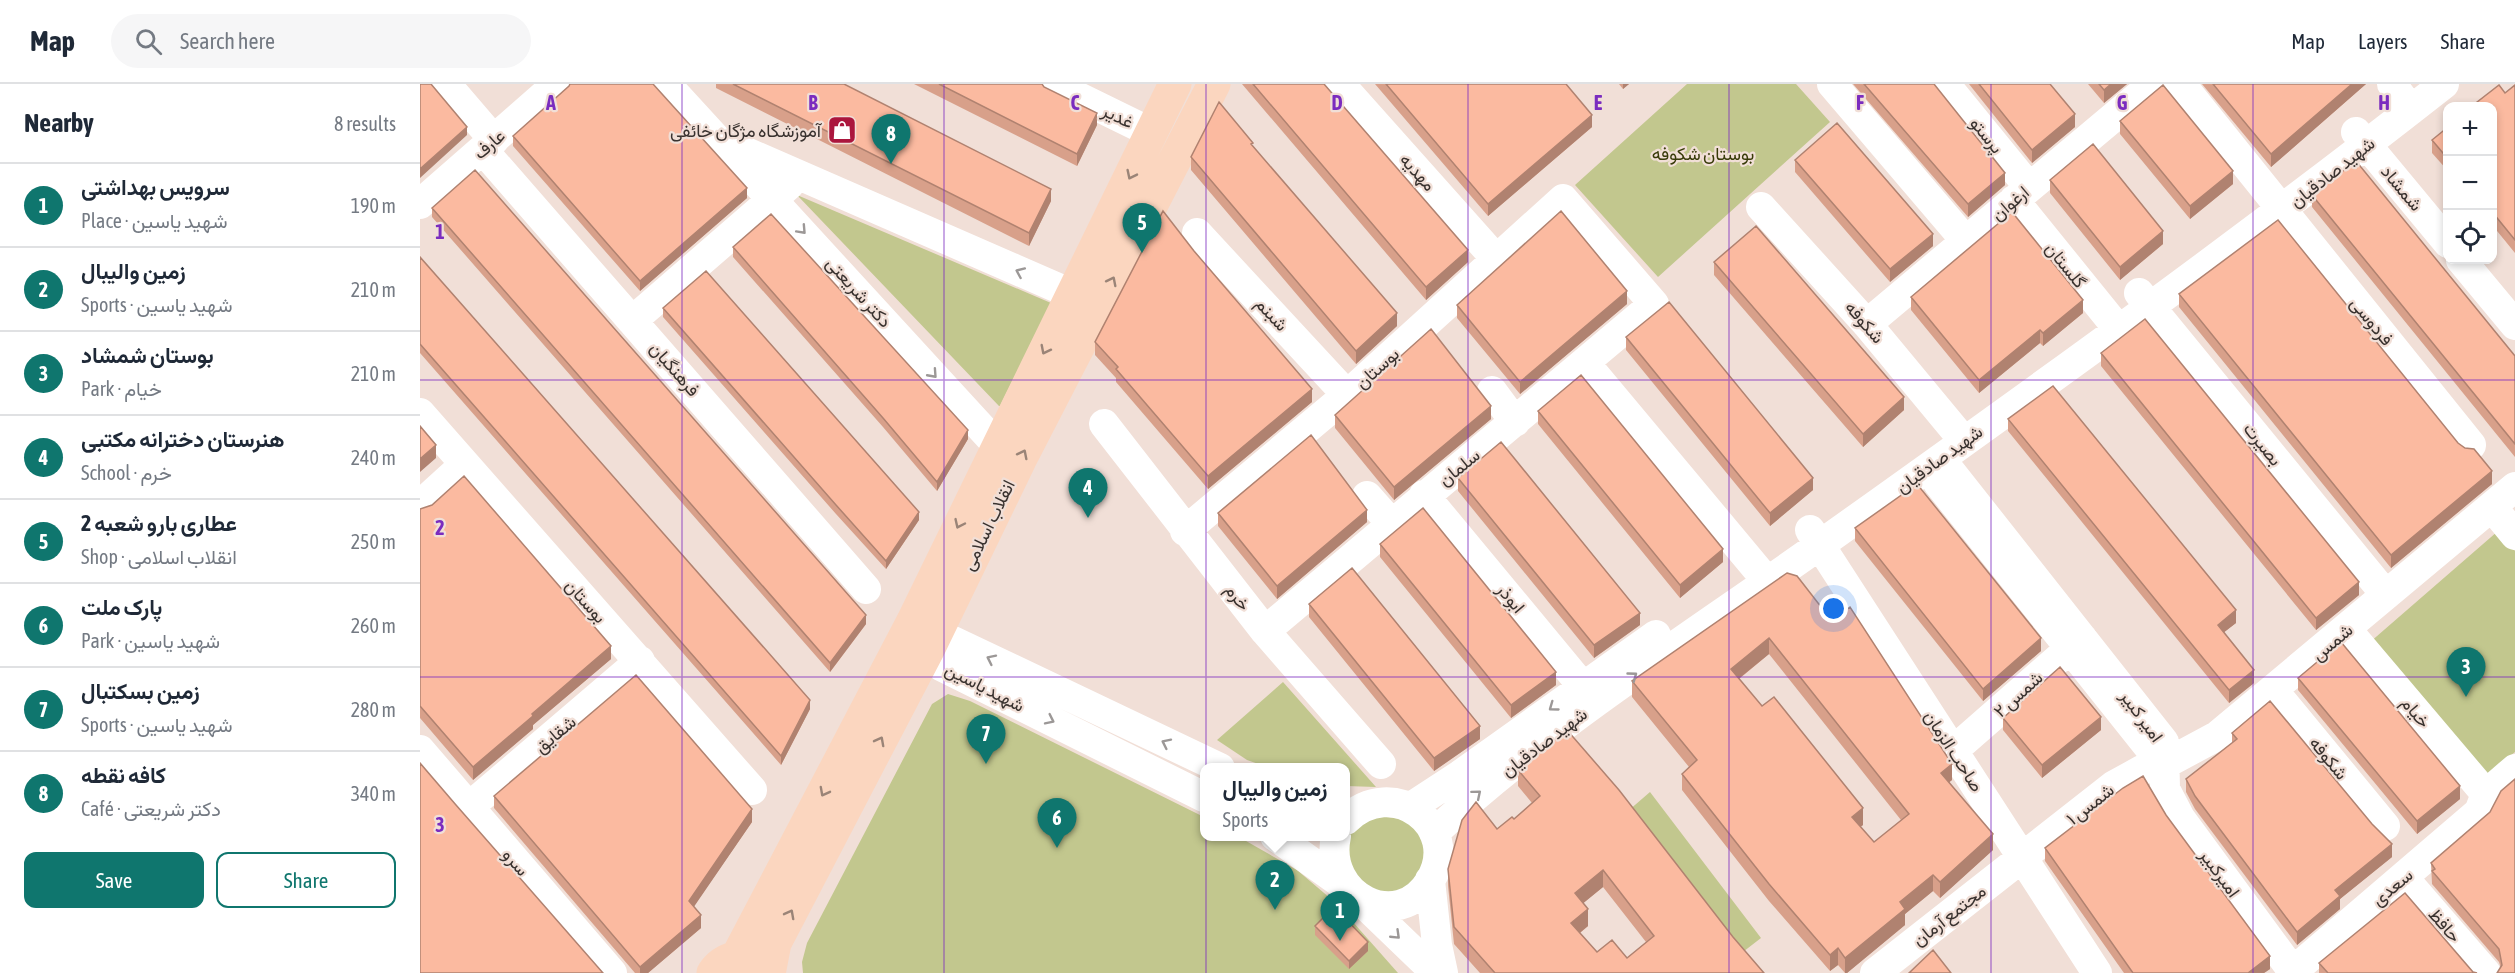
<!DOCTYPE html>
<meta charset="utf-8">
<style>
:root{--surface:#fff;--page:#f6f6f7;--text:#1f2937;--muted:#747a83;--line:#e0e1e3;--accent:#0f766e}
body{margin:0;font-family:"Asap Condensed",Vazirmatn,sans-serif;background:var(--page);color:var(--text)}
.controls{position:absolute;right:18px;top:18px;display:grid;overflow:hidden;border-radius:12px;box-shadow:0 3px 9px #0003}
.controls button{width:54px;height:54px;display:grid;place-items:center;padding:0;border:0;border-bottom:2px solid var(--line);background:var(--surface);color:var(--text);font:30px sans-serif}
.you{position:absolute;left:1414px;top:525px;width:21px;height:21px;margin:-15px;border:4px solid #fff;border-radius:50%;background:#1a73e8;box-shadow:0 0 0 9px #1a73e833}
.badge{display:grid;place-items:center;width:39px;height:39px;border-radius:50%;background:var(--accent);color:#fff;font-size:20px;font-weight:700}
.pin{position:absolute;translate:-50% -50px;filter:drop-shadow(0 2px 3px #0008)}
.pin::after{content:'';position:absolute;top:32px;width:21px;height:18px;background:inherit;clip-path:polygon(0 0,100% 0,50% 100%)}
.popup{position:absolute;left:780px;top:679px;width:150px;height:78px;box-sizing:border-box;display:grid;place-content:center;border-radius:12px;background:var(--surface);filter:drop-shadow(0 2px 4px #0005);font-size:20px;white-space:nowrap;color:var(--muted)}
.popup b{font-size:22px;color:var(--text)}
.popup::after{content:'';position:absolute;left:50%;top:100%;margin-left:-12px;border:12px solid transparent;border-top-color:var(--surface)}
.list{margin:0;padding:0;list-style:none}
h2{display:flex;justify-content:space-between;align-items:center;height:78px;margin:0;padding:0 24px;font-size:26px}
h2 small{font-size:20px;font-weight:400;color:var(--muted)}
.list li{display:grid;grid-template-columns:39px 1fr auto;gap:18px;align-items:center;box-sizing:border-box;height:84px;padding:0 24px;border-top:2px solid var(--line)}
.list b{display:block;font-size:22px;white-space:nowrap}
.list p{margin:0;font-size:20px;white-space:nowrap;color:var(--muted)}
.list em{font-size:20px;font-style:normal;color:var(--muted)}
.actions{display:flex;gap:12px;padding:18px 24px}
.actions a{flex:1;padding:14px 0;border:2px solid var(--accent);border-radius:12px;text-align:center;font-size:21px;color:var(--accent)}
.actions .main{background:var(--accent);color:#fff}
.icon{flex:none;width:33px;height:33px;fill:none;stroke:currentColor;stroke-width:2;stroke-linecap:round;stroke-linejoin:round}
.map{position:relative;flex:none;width:2095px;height:889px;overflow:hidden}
header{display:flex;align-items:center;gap:36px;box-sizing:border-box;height:84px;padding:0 30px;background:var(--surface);border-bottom:2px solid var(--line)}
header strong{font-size:28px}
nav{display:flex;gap:33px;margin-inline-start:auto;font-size:21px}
.search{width:420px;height:54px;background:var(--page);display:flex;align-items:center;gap:15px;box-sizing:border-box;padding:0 21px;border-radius:33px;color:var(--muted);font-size:22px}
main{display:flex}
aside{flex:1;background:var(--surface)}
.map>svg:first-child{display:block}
.green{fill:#c2c78e}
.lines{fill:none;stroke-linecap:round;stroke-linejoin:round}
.minor{stroke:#fff;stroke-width:30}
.major{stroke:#fbd6bf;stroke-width:33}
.wall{fill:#d8a08a;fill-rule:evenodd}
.shaded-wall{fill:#b08270}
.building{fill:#fbbaa0;stroke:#b08270;stroke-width:1.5;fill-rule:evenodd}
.oneway{stroke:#9a8477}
.oneway2{stroke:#9c9897}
.grid{fill:none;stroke:#7b2cbf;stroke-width:1.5;stroke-opacity:0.55}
.labels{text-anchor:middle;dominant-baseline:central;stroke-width:4.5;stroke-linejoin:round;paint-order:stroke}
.street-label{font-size:18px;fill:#39322f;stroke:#f1dfd7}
.poi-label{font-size:18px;fill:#39322f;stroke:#f1dfd7;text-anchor:end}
.park-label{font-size:18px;fill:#383b09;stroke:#f1dfd7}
.grid-label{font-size:20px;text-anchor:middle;font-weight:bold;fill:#7b2cbf;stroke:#f1dfd7;stroke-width:4.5;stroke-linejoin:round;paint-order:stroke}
</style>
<header>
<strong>Map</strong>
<div class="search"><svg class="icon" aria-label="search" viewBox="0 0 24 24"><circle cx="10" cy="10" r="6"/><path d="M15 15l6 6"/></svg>Search here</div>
<nav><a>Map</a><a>Layers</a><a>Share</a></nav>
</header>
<main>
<aside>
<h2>Nearby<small>8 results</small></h2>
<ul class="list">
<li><span class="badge">1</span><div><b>سرویس بهداشتی</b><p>Place · شهید یاسین</p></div><em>190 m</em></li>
<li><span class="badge">2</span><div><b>زمین والیبال</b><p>Sports · شهید یاسین</p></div><em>210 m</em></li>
<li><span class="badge">3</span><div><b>بوستان شمشاد</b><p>Park · خیام</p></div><em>210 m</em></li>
<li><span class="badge">4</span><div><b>هنرستان دخترانه مکتبی</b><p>School · خرم</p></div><em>240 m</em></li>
<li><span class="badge">5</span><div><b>عطاری بارو شعبه 2</b><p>Shop · انقلاب اسلامی</p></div><em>250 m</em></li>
<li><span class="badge">6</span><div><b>پارک ملت</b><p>Park · شهید یاسین</p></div><em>260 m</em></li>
<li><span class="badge">7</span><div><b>زمین بسکتبال</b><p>Sports · شهید یاسین</p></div><em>280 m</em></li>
<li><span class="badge">8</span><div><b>کافه نقطه</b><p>Café · دکتر شریعتی</p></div><em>340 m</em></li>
</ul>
<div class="actions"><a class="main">Save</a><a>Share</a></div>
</aside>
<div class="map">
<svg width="2095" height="889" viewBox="0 0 2095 889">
<rect width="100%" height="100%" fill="#f1dfd7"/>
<path class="green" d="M1267 0H1376L1410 38 1238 193 1155 101Z
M377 111 631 219 580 322H579Z
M2078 447 2095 467V668L2065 693 1949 559Z
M863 598 956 703 926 702V684L847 683 827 676 797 656Z
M528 610 550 617 784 733V752L819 753 877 786 917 820 978 889H383L382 878 387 859 512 620Z
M1230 708 1341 854 1319 871 1208 727Z
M943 729 1000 738 1010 782 979 813 937 804 924 753Z"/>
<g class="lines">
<path class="minor" d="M26 0 74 56
M246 0 577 361
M632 0 732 49
M920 0 1077 176
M1412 0 1545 156
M1525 0 1609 103
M1761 0 2051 361
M1972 0 1991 26
M1936 48 2028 159
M310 61 654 211
M63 66 446 505
M1594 116 1699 246
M0 120 137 0
M1341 123 1447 240 1544 357
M777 149 927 311
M2041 176 2095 241
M1719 209 1966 511
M212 237 369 101
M1447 240 1733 0
M1165 279 1347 497
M1072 307 1095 338
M0 329 332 706
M684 340 845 547 961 680
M1004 411 1174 616
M947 412 971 439
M0 421 45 380
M2072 423 2095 451
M1390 446 1677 889
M765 447 927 311 1143 115 1234 220 845 547
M1927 546 2066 710
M491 555 509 564 521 582 784 713
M509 564 533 557 800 684
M1853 606 1965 742
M0 666 192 889
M1534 666 1662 554
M1743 681 1518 399 1522 390 1531 388 1744 658 1745 705 1760 734 1874 889
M49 723 220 577
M991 723 1040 691 1236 551
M1014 749C1133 639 1272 552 1404 458 1613 309 1822 159 2024 0
M855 752 925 802
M916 752C903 812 978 850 1010 797 1043 742 972 690 926 736
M1983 793 2066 889
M1010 796 1017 861 1023 889
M939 815 1016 889
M1455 889 1693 702 1722 686 1743 681 1797 652 2095 403
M1871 889 2059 728 2066 710 2095 685"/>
<path class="major" d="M317 873 493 537 755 0
M350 885 355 859 509 564 600 376 794 0
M293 889C304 873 322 870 338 877"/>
</g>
<path class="wall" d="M296 0H424L631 117 609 162 296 4Z
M494 0H622L624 3 677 41 657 82Z
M822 0H904L1048 178 1006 216Z
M955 0H1146L1172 43 1068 132Z
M1199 0H1209L1203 5Z
M1433 0H1514L1585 101 1548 133Z
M1549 0H1630L1655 43 1612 79Z
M1668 0H1707L1684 19Z
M1782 0H1946L1851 83Z
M2095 1V169L2073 142V22L2085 9Z
M149 2 327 114 220 207 93 62V52Z
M1700 37 1813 100 1770 135 1700 50Z
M2028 43V87L2012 69V56Z
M833 62 977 242 936 280 771 86V73Z
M1375 76 1513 162 1470 198 1375 88Z
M1630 96 1743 160 1700 196 1630 109Z
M1892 111 2095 272V373L1892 123Z
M12 124 446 540 410 588 12 133Z
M313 163 548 355 517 407 463 343 313 173Z
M774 167 892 318 788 405 696 298V294L675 271V258Z
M0 173 390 625 361 681 0 269Z
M1294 178 1484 326 1443 363 1294 191Z
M1759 210 2038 359 2072 400 1971 484 1759 223Z
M1491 213 1663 229 1623 262 1620 259 1559 309 1491 226Z
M1207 220 1100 310 1037 234V221Z
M243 224 499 436 466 485 416 430 243 233Z
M1206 253 1393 406 1350 442 1206 266Z
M1681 269 1939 511 1896 546 1681 282Z
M1118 327 1303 478 1260 514 1118 340Z
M915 331 1071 335 974 416 915 344Z
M1588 335 1816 539 1804 548 1834 599 1809 619 1588 347Z
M1038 394 1220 541 1174 574 1038 407Z
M0 425 191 575 113 641V645L53 696 0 634Z
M798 429 947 438 857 515 798 442Z
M1435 444 1621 567 1563 617 1435 457Z
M960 460 1136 601 1091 634 960 473Z
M1367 489 1532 696 1529 698 1573 766 1520 814 1513 807 1485 830V841L1427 889H1425L1418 881 1410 887 1349 817 1262 706V690L1269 683 1212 613V597ZM1349 570 1481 736 1454 758 1440 743 1443 741 1319 595Z
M889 520 1060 655 1014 687 889 533Z
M1878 594 2040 715 1997 750 1878 606Z
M1583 634 1681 646 1622 694 1583 646Z
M1812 649 1972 773 1920 815V825L1877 861 1775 725 1766 708V695L1812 659Z
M1098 686 1313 853 1344 889H1060L1034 860 1028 802V785L1077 745 1094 735 1112 719 1098 702ZM1183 803 1226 858 1207 874 1177 868 1160 849 1168 842 1163 819Z
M74 712 332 738 273 823 281 844 228 889H215L74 724Z
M2070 728 2095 889 2081 884 2079 878 2012 800 2011 779Z
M1746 731 1850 885 1844 889H1704L1625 777V764Z
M895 842 948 867 929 885 895 851Z
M1899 879 2053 888 2057 889H1899Z"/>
<path class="shaded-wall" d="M1203 0H1209L1203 5Z
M1691 0H1707L1684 19V6Z
M1932 0H1946L1851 83V70Z
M677 29V41L657 82V70Z
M1655 30V43L1612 79V66Z
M1172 31V43L1068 132V120Z
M47 43V51L0 94V85Z
M1813 87V100L1770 135V122Z
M1585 89V101L1548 133V120Z
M327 104V114L220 207V197Z
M631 105V117L609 162V149Z
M1743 147V160L1700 196V183Z
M1513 150V162L1470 198V185Z
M1048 166V178L1006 216V203Z
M1207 207V220L1100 310V298Z
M1663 216V229L1623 262V249Z
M977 229V242L936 280V267Z
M1620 246V259L1559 309V296Z
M892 305V318L788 405V392Z
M1484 313V326L1443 363V350Z
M1071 322V335L974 416V403Z
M548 346V355L517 407V398Z
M16 361V374L0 388V375Z
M2072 387V400L1971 484V471Z
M1393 394V406L1350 442V429Z
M947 426V438L857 515V502Z
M499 428V436L466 485V477Z
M1303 465V478L1260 514V501Z
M1939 498V511L1896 546V534Z
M1816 526V539L1798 553V541Z
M1220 529V541L1174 574V561Z
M446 531V540L410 588V579Z
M1349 554V570L1311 601V585Z
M1621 554V567L1563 617V605Z
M191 562V575L113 641V645L53 696V683L112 630Z
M1834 586V599L1809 619V606Z
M1136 588V601L1091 634V621Z
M390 616V625L361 681V672Z
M1681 633V646L1622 694V681Z
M1060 642V655L1014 687V674Z
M1532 680V696L1521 705V689Z
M2040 702V715L1997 750V737Z
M1443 724V741L1432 749V733Z
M332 725V738L269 830V817Z
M1573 750V766L1520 814V798Z
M1972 760V773L1920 815V825L1877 861V848L1915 806Z
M1183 786V803L1155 826V809Z
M1513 791V807L1485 830V841L1427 889H1425V874L1480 818Z
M1168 825V842L1151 856V839Z
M281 831V844L228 889H220V883Z
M948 858V867L929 885V877Z
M1418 864V881L1410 887V871Z
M1850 872V885L1844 889H1828Z"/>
<path class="building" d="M0 0H11L47 43 0 85Z
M150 0H233L327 104 220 197 93 52 149 2Z
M313 0H424L631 105 609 149Z
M519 0H622L624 3 677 29 657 70Z
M833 0H904L1048 166 1006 203Z
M966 0H1146L1172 31 1068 120Z
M1444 0H1514L1585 89 1548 120Z
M1559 0H1630L1655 30 1612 66Z
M1679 0H1691L1684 6Z
M1793 0H1932L1851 70Z
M1743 1 1813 87 1770 122 1700 37Z
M2079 1 2085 9 2095 1V156L2073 129V22H2052Z
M799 18 833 59 831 60 977 229 936 267 771 73Z
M1417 39 1513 150 1470 185 1375 76Z
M2028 43V75L2012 56Z
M1673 60 1743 147 1700 183 1630 96Z
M1936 77 2095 272V360L1892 111Z
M55 86 446 531 410 579 12 124Z
M743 127 774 167 892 305 788 392 696 285 698 283 675 258Z
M1141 127 1207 207 1100 298 1037 221Z
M1592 128 1663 216 1623 249 1620 246 1559 296 1491 213Z
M351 130 548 346 517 398 463 334 313 163Z
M1858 136 2038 359 2045 364 2054 365 2072 387 1971 471 1759 210Z
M1336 142 1484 313 1443 350 1294 178Z
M0 173 390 616 361 672 0 260Z
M286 187 499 428 466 477 416 421 243 224Z
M1249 218 1393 394 1350 429 1206 253Z
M1725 235 1939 498 1896 534 1681 269Z
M1011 245 1071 322 974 403 915 331Z
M1161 291 1303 465 1260 501 1118 327Z
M1633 302 1816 526 1798 541 1834 586 1809 606 1588 335Z
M0 342 16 361 0 375Z
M891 351 947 426 857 502 798 429Z
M1081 358 1220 529 1174 561 1038 394Z
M44 392 191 562 112 630 113 632 53 683 0 622V425L12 421Z
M1497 400 1621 554 1563 605 1435 444Z
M1003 424 1136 588 1091 621 960 460Z
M932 484 1060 642 1014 674 889 520Z
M1367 489 1377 492 1412 537 1430 523 1532 680 1521 689 1573 750 1520 798 1513 791 1480 818 1485 825 1425 874 1418 864 1410 871 1349 800 1262 690 1277 676 1212 597ZM1349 554 1489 730 1454 758 1432 733 1443 724 1354 613 1342 622 1311 585Z
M1921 558 2040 702 1997 737 1878 594Z
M1640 583 1681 633 1622 681 1583 634Z
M216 591 332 725 269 817 281 831 220 883 74 712Z
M1850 617 1952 740 1972 760 1915 806 1920 812 1877 848 1775 712 1766 695 1817 655 1812 649Z
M1147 646 1199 706 1313 853 1344 889H1075L1034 843 1028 785 1042 736 1056 718 1077 745 1092 733 1094 735 1120 712 1098 686ZM1183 786 1234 852 1207 874 1192 856 1177 868 1151 839 1168 825 1155 809Z
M0 679 36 721 183 889H0Z
M1723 692 1746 731 1850 872 1828 889H1713L1625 764 1703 704Z
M2095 695V889H2077L2082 881 2079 865 2012 787 2015 785 2011 779 2070 728 2081 707Z
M1985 809 2053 888 2057 889H1908L1899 879Z
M914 823 948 858 929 877 895 842Z
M1513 866 1531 889H1489Z"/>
<defs><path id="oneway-chevron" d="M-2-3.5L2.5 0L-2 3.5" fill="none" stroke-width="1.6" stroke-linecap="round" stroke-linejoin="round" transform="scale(1.5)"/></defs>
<g class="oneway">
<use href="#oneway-chevron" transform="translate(711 91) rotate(116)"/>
<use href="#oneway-chevron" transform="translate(692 197) rotate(-63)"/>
<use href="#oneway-chevron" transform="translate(625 266) rotate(117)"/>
<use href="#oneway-chevron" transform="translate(603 370) rotate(-63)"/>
<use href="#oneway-chevron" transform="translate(539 440) rotate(115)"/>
<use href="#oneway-chevron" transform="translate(460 657) rotate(-62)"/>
<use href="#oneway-chevron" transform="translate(404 708) rotate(118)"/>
<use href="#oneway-chevron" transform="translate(370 830) rotate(-62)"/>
</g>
<g class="oneway2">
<use href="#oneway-chevron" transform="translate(382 146) rotate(47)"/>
<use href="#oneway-chevron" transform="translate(600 188) rotate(-156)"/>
<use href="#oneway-chevron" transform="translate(513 290) rotate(48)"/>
<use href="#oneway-chevron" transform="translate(571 575) rotate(-154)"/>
<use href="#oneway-chevron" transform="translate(1213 592) rotate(-36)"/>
<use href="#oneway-chevron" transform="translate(1133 623) rotate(144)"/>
<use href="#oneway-chevron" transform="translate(630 636) rotate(26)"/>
<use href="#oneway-chevron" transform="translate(746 659) rotate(-154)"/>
<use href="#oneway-chevron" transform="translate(1057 710) rotate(-40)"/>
<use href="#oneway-chevron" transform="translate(976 851) rotate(44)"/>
</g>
<path class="grid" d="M262 0V889M524 0V889M786 0V889M1048 0V889M1309 0V889M1571 0V889M1833 0V889M0 296H2095M0 593H2095"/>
<defs>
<g id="shop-square" transform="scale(1.5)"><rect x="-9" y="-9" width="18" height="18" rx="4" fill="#ab163d" stroke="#f1dfd7"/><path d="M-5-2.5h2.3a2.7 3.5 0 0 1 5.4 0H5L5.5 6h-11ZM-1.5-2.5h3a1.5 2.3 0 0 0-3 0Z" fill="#fff"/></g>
</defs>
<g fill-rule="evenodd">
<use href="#shop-square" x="422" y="46"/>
</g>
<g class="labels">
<g class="street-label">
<text transform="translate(698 32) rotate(26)">غدیر</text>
<text transform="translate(1567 51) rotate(51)">پرستو</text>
<text transform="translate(69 60) rotate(-41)">عارف</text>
<text transform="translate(998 88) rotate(48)">مهدیه</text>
<text transform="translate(1912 88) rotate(-38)">شهید صادقیان</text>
<text transform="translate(1982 104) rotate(50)">شمشاد</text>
<text transform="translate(1590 119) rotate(-40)">ارغوان</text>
<text transform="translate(1646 181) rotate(51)">گلستان</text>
<text transform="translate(439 208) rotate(48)">دکتر شریعتی</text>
<text transform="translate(852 230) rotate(47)">شبنم</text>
<text transform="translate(1952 237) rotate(51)">فردوسی</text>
<text transform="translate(1445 238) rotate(49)">شکوفه</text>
<text transform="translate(957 284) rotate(-42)">بوستان</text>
<text transform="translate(255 285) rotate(49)">فرهنگیان</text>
<text transform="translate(1843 360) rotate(51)">بصیرت</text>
<text transform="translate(1519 375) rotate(-36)">شهید صادقیان</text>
<text transform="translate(1039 383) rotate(-39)">سلمان</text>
<text transform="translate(568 441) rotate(-64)">انقلاب اسلامی</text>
<text transform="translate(818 513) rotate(51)">خرم</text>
<text transform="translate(1091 514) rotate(50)">ابوذر</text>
<text transform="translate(166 517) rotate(48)">بوستان</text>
<text transform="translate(1912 558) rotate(-40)">شمس</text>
<text transform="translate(565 603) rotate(27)">شهید یاسین</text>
<text transform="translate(1598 610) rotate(-42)">شمس ۲</text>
<text transform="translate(1996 628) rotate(50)">خیام</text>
<text transform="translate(1722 632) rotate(54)">امیر کبیر</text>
<text transform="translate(135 650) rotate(-40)">شقایق</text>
<text transform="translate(1124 658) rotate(-37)">شهید صادقیان</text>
<text transform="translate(1534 667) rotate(57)">صاحب الزمان</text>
<text transform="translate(1909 674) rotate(51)">شکوفه</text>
<text transform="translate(1670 720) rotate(-38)">شمس ۱</text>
<text transform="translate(96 778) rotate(49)">سرو</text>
<text transform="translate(1800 789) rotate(54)">امیرکبیر</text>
<text transform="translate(1972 803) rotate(-40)">سعدی</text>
<text transform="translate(1529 831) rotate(-38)">مجتمع آرمان</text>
<text transform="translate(2025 841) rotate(49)">حافظ</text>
</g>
<g class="poi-label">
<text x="401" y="46">آموزشگاه مژگان خائفی</text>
</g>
<g class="park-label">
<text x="1283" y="69">بوستان شکوفه</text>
</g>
</g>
<g class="grid-label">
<text x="131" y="26">A</text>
<text x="393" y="26">B</text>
<text x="655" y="26">C</text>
<text x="917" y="26">D</text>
<text x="1178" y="26">E</text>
<text x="1440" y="26">F</text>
<text x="1702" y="26">G</text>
<text x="1964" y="26">H</text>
<text x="20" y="155">1</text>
<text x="20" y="451">2</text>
<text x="20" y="748">3</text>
</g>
</svg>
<div class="controls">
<button>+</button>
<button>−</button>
<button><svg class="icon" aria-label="locate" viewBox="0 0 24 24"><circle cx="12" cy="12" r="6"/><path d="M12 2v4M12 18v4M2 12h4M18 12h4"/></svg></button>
</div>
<div class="you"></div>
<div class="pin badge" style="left:920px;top:857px">1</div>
<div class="pin badge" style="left:855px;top:826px">2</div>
<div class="popup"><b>زمین والیبال</b>Sports</div>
<div class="pin badge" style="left:2046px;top:613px">3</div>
<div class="pin badge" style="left:668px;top:434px">4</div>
<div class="pin badge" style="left:722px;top:169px">5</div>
<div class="pin badge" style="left:637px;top:764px">6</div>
<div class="pin badge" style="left:566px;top:680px">7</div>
<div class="pin badge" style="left:471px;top:80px">8</div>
</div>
</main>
